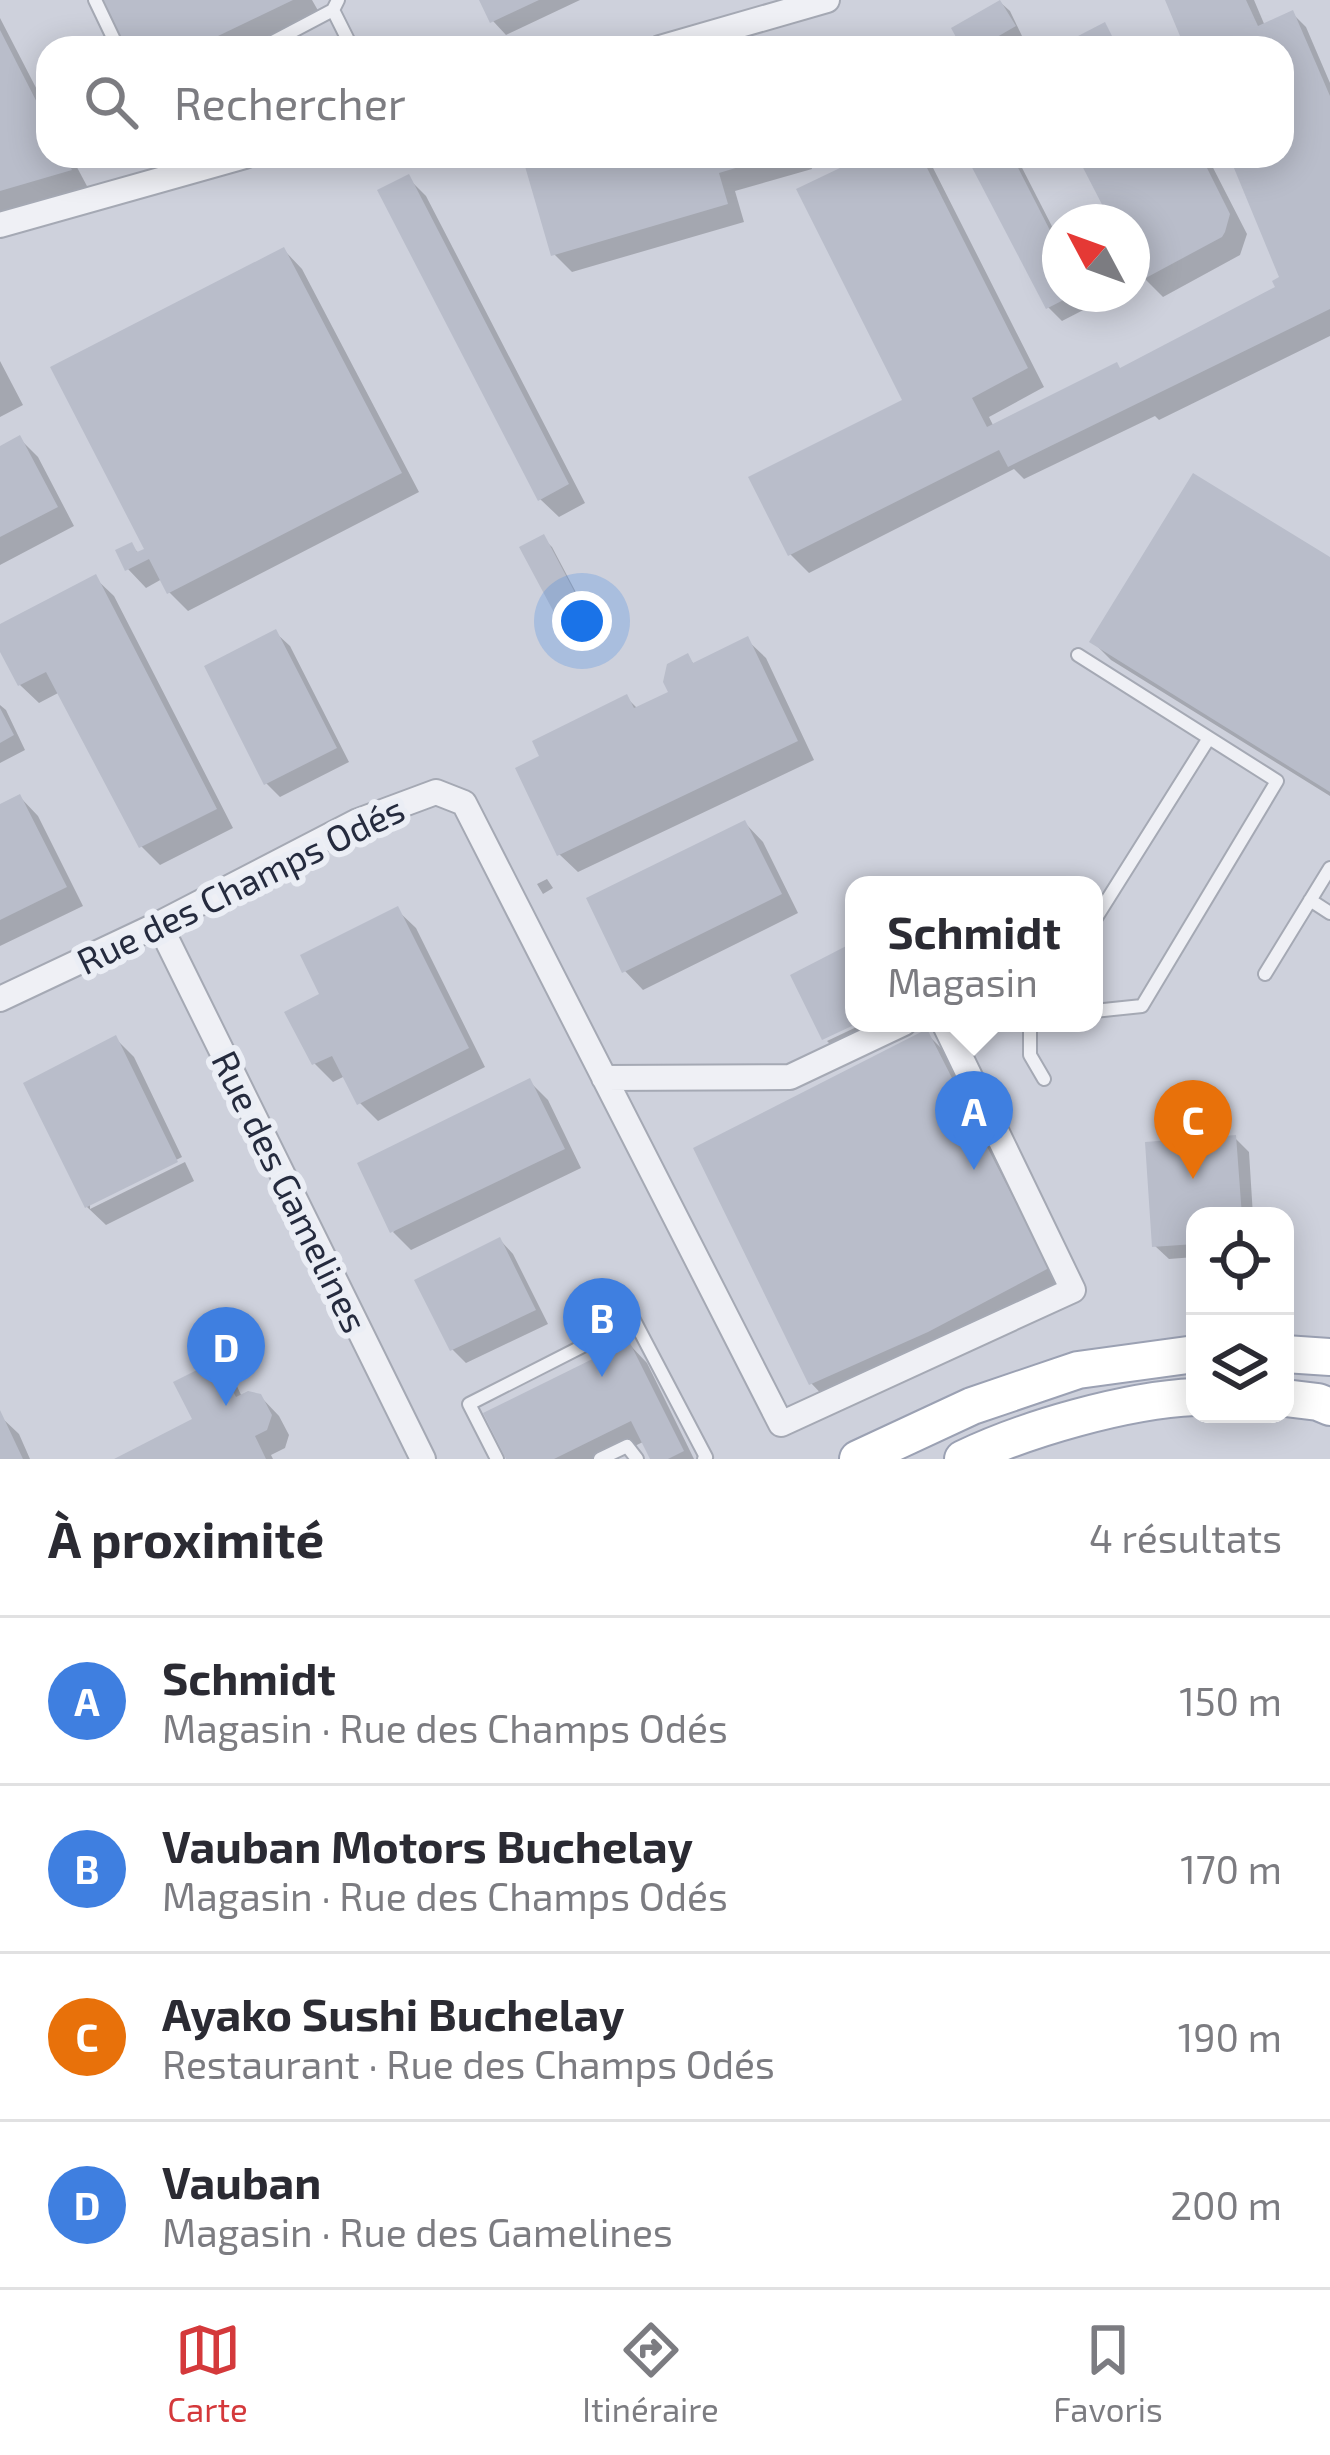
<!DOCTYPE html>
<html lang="fr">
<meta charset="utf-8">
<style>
:root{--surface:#fff;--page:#f7f7f7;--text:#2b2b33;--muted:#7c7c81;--line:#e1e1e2;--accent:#d4393b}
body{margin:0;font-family:"Exo 2",sans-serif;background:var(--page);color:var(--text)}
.controls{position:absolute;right:36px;bottom:36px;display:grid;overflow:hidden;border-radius:24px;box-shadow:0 6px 30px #0003}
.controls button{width:108px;height:108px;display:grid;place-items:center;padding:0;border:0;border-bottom:3px solid var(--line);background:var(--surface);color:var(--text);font:60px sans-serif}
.compass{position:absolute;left:1042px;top:204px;width:108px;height:108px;border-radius:50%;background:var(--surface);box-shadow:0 6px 30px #0003;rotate:311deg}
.you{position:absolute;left:582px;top:621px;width:42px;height:42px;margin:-30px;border:9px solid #fff;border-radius:50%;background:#1a73e8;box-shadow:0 0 0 18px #1a73e833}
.badge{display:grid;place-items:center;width:78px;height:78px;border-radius:50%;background:var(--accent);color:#fff;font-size:39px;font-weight:700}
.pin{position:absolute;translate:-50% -99px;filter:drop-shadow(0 3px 6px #0008)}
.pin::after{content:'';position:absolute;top:63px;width:42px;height:36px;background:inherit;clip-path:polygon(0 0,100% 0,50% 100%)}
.popup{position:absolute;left:845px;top:876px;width:258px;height:156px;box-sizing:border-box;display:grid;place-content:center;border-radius:24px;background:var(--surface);filter:drop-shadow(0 3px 9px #0005);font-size:39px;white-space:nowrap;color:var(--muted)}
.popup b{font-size:45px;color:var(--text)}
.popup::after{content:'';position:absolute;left:50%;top:100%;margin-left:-24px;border:24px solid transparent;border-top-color:var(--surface)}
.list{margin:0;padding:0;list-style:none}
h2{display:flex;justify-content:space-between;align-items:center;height:156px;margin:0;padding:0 48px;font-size:51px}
h2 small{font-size:39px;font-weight:400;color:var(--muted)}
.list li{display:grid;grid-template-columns:78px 1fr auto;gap:36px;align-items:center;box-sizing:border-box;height:168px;padding:0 48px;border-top:3px solid var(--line)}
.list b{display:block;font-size:45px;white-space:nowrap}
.list p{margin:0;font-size:39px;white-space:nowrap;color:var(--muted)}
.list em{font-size:39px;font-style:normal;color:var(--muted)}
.icon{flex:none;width:66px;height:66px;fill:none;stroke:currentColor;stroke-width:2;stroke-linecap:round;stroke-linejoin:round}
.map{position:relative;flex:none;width:1330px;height:1459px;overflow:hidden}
.search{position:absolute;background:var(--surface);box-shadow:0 6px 30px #0003;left:36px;right:36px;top:36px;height:132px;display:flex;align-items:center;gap:30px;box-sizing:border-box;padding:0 42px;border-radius:36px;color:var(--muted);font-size:45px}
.sheet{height:828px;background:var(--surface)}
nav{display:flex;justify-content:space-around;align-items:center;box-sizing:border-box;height:168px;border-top:3px solid var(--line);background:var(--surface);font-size:33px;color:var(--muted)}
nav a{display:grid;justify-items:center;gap:6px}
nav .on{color:var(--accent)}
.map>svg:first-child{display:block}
.built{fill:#ced1dc;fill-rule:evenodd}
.shadow{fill:#0003}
.building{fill:#b9bdca}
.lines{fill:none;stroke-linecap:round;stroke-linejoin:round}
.service-casing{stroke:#a5a9b4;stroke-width:16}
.minor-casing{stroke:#a5a9b4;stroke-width:28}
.primary-casing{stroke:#9ba1b3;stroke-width:40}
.service{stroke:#eff0f5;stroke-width:12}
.minor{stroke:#eff0f5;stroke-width:24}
.primary{stroke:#fff;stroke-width:36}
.labels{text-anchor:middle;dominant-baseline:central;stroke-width:12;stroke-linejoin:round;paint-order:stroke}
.street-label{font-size:36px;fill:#252b3e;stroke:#ebeef5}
</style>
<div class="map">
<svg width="1330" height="1459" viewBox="0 0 1330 1459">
<rect width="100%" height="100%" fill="#dcdfe7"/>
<path class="built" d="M0 0H1330V1459H0ZM48 48H1282V156H48ZM1060 222H1132V294H1060ZM854 885H1094V1023H854ZM1195 1216H1285V1414H1195Z"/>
<path class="shadow" d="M104 0H312L320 14 248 48H127Z
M483 0H580L506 35 493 21Z
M1168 0H1254L1265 26 1292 13 1306 27 1330 83V336L1159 420 1155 416 1024 479 1014 469 809 573 790 554 906 401 872 156H927L1044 387 989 417 994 427 1121 371 1279 288 1282 279 1232 156H1282V48H1188Z
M1001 3 1010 11 1022 36 1001 48H966Z
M0 18 48 111V156H71L88 188 0 213Z
M525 156H809L812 169 735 191 744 222 572 272 554 254Z
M969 156H1016L1060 242V294H1087L1093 305 1062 321 1048 307Z
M1080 156H1207L1247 234 1240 255 1163 297 1144 278 1132 255V222H1115Z
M408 178 426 196 585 503 559 517 540 499Z
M284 250 302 269 419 492 188 611 169 592 162 579 146 588 128 569 131 546 140 554 148 550Z
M0 361 23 405 0 417Z
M20 439 38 457 74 526 0 565V449Z
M543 538 552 547 588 615 568 625 559 617Z
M1330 560V796L1111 660 1093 642Z
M95 578 114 596 233 828 160 865 141 846 60 692 39 703 20 685 0 645V627Z
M276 633 290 646 349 762 280 797 266 783Z
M747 640 766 658 814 760 578 872 559 854 543 757 626 697 639 710 672 694 687 657 695 665Z
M0 705 6 710 25 750 0 763Z
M20 797 38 816 83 906 0 946V807Z
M745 823 763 842 798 913 643 990 625 971Z
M547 879 553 888 543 894 537 884Z
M397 910 416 928 485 1067 378 1121 360 1103 345 1076 333 1082 314 1063 323 995Z
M865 1023H898L838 1052 827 1041Z
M926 1033 944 1051 1065 1287 829 1402 811 1383Z
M116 1039 134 1057 182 1157 90 1203V1209L185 1162 194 1181 106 1225 87 1207Z
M530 1082 548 1100 581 1168 411 1250 393 1232Z
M1235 1138 1249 1152 1253 1216H1195V1257L1169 1259 1155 1246Z
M500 1240 513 1254 548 1324 466 1363 452 1349Z
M629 1344 647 1363 694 1459H653L645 1441 608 1459H509L487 1414Z
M216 1364 235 1382 242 1397 260 1396 279 1416 289 1435 285 1448 271 1455 273 1459H123L196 1420Z
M0 1416 19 1434 30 1459H0Z"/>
<path class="building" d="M100 0H293L193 48H124Z
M479 0H539L490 23Z
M1000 0 1016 26 978 48H962L951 28Z
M1165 0H1246L1258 26 1293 10 1330 96V309L1008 467 999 450 788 556 748 477 902 400 796 189 865 156H921L1028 368 972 398 987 427 1117 362 1120 368 1275 287 1272 281 1279 277 1229 156H1282V48H1185Z
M1105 22 1118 48H1055Z
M0 30 48 124V156H65L72 170 0 191Z
M522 156H772V157L719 173 728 204 551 256Z
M966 156H1012L1060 250V294H1075L1046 309Z
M1077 156H1201L1230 214 1225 232 1222 237 1142 280 1132 262V222H1111Z
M409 174 569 484 538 501 377 190Z
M284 247 402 473 167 594 149 559 125 571 115 550 132 542 137 552 144 549 50 367Z
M20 435 58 507 0 537V446Z
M1193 473 1330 557V792L1089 642Z
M544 534 582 606 557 618 519 547Z
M96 574 217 809 139 848 46 672 18 686 0 652V624Z
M276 629 337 748 264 785 204 666Z
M748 636 798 741 557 856 515 768 539 756 532 741 627 694 634 708 668 692 663 682 667 664 688 653 693 663Z
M0 708 14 735 0 743Z
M20 794 67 887 0 920V804Z
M745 820 782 894 622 973 586 898Z
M398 906 469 1048 357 1105 332 1056 312 1065 284 1012 319 994 300 955Z
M854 942V1025L822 1040 790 975Z
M927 1029 1049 1268 928 1332 809 1385 693 1148Z
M116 1035 178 1162 85 1208 23 1083Z
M530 1078 565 1149 390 1233 357 1163Z
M1236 1135 1242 1216H1195V1244L1152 1247 1145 1142Z
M500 1237 536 1310 450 1351 414 1280Z
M629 1341 684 1451 668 1459H650L631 1421 554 1459H506L483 1413Z
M217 1360 236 1397 248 1391 261 1394 272 1415 267 1430 255 1436 266 1459H114L192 1419 173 1382Z
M0 1410 23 1459H0Z"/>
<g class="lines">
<g class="service-casing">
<path id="service" d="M95 0 118 48
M333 10 349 42 356 48
M261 48 333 10 338 0
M1078 655 1277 781 1142 1006 1094 1011
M1310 900 1330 913
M1094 921 1209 738
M1265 974 1330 868
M1030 1023V1055L1044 1079
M497 1459 469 1404 634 1320 706 1457 704 1459
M600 1459 627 1446 637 1459"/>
</g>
<g class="minor-casing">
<path id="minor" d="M660 48 827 0
M0 225 245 156
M159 924 423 1459
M0 999 159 924 358 821 436 792 464 803 781 1424 1073 1290 944 1023
M604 1078 790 1077 904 1023"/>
</g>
<g class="primary-casing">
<path id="primary" d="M1285 1354 1330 1357
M1285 1398 1318 1402 1330 1407
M858 1459 972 1406 1078 1370 1195 1354
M963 1459C1025 1429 1126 1400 1195 1397"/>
</g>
<use href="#service" class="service"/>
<use href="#minor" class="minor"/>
<use href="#primary" class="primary"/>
</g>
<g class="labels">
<g class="street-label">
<text transform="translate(240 884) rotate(-26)">Rue des Champs Odés</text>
<text transform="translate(291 1191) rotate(64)">Rue des Gamelines</text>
</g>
</g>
</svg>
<div class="controls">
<button><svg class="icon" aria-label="locate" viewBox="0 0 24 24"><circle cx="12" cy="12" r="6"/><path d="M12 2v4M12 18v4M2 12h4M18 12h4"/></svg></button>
<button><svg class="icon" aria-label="layers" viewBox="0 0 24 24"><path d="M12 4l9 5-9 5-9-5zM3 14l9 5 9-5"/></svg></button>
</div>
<svg class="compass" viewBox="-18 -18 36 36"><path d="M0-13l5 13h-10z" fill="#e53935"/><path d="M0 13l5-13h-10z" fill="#7c7c81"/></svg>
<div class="you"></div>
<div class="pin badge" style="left:974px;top:1170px;background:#3f7fe0">A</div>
<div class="popup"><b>Schmidt</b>Magasin</div>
<div class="pin badge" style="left:602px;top:1377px;background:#3f7fe0">B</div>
<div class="pin badge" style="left:1193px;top:1179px;background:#e8710a">C</div>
<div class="pin badge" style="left:226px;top:1406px;background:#3f7fe0">D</div>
<div class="search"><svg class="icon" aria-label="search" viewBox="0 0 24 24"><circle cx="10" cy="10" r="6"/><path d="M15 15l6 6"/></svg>Rechercher</div>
</div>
<section class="sheet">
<h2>À proximité<small>4 résultats</small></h2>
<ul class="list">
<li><span class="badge" style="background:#3f7fe0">A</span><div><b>Schmidt</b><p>Magasin · Rue des Champs Odés</p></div><em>150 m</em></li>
<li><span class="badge" style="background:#3f7fe0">B</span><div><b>Vauban Motors Buchelay</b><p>Magasin · Rue des Champs Odés</p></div><em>170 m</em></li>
<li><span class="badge" style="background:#e8710a">C</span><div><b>Ayako Sushi Buchelay</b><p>Restaurant · Rue des Champs Odés</p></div><em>190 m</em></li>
<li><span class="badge" style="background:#3f7fe0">D</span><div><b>Vauban</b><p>Magasin · Rue des Gamelines</p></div><em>200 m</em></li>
</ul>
</section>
<nav>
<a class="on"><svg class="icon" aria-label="map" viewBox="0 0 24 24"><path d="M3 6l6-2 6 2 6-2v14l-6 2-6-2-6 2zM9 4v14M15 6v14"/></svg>Carte</a>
<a><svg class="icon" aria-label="directions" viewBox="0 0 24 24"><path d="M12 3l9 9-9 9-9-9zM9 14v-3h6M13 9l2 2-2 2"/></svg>Itinéraire</a>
<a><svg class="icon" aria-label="saved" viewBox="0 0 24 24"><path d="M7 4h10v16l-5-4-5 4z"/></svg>Favoris</a>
</nav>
